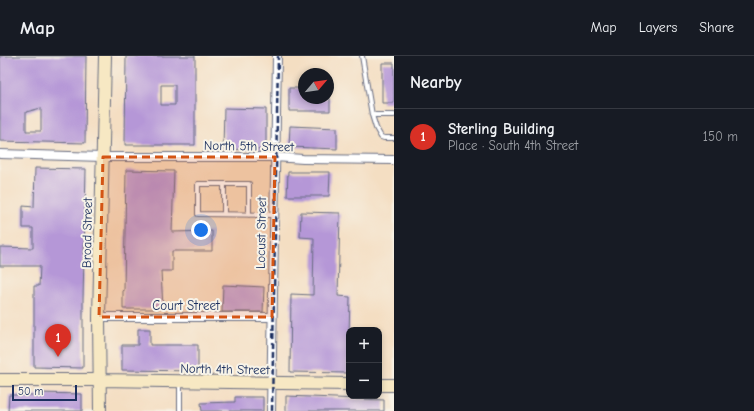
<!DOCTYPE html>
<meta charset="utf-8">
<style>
:root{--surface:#171b24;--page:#242831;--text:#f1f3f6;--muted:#9ea1a6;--line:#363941;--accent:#d93025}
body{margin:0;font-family:"Comic Neue",sans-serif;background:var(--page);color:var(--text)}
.controls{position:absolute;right:12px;bottom:12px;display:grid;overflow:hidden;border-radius:8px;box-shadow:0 2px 6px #0003}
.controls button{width:36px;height:36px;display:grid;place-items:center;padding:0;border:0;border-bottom:1px solid var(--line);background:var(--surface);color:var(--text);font:20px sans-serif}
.compass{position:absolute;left:298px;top:12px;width:36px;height:36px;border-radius:50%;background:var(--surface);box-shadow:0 2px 6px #0003;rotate:61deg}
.scale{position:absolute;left:12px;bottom:10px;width:65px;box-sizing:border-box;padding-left:4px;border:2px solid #1b2f5e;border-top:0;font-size:11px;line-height:14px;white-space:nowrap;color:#1b2f5e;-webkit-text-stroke:3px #f7f3e8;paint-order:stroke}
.you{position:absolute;left:201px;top:174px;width:14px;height:14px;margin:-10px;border:3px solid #fff;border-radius:50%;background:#1a73e8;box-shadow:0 0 0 6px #1a73e833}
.badge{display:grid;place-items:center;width:26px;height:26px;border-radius:50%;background:var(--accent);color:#fff;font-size:13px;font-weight:700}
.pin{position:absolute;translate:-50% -33px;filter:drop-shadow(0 1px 2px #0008)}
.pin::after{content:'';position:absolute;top:21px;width:14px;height:12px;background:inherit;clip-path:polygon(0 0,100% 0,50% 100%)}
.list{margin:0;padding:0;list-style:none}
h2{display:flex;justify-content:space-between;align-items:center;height:52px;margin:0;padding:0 16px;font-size:17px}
h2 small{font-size:13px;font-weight:400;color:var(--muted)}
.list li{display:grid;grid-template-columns:26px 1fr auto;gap:12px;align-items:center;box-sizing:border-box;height:56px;padding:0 16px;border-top:1px solid var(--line)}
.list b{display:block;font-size:15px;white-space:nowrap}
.list p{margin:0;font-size:13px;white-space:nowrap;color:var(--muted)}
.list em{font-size:13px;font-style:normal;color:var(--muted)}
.map{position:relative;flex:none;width:394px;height:355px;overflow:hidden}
header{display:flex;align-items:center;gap:24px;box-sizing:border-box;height:56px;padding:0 20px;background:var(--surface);border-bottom:1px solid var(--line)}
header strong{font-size:19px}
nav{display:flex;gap:22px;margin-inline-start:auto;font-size:14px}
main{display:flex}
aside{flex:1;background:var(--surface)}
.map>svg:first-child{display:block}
.building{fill:#b597d7;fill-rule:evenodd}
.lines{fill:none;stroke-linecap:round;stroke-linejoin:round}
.lane-casing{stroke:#676c81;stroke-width:6}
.street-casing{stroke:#676c81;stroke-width:10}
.secondary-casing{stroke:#676c81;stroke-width:14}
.lane{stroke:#fff;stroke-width:4}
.street{stroke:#fff;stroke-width:8}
.secondary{stroke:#f7e8c3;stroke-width:12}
.rail{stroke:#1b2f5e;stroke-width:2.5;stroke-dasharray:6 3;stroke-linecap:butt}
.marked{fill:#d45514;fill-opacity:0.2;stroke:#d45514;stroke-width:3;stroke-dasharray:8 5;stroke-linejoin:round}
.labels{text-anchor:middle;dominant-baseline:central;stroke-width:4;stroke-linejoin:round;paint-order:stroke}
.street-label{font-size:13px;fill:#1b2f5e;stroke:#f7f3e8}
</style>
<header>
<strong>Map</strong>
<nav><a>Map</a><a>Layers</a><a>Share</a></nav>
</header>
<main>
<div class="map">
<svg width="394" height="355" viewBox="0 0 394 355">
<rect width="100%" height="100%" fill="#f7f3e8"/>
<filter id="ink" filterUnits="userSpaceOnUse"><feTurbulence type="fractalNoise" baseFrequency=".025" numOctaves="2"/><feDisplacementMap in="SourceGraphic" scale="8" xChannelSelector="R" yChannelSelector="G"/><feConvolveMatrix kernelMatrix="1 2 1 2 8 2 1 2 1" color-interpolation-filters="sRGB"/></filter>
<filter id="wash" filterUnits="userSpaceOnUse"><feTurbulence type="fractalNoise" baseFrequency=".012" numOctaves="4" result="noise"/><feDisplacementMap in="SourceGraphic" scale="16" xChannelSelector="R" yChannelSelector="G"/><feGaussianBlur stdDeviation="0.9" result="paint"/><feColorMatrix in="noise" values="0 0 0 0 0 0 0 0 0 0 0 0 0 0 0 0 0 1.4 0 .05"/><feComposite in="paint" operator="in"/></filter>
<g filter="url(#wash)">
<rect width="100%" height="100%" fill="#f4dec2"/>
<g id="blocks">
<path class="building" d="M0 0H86L85 87 0 85ZM41 52V75H26V56Z
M126 0H195V89H125ZM161 29H175V49H161Z
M382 7H394V47H382Z
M289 32H304V42H330V55H289Z
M224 52 266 53V94L223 93Z
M290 70 337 72V93L289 91Z
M35 112 86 113 83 242V312L34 311V230H39L40 210H0V191L33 192V172H23V150L34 151Z
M126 114 174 115 172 176 212 175V195H172V215H161L163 253H123V234L124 235Z
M288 116H330L329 140H287Z
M301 156 340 157 338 240 350 241 348 317 290 316 291 238 313 239 314 182 300 181Z
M223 229 264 231 263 256H222Z
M138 273H150V289H198V315L122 314V289H138Z
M39 337 82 338V355H8L9 339H39Z
M286 340 384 344V355H286Z
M235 341H263V355H202L201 347 235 346Z"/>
</g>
</g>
<g filter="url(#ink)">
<use href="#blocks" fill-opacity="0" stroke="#676c81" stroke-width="1"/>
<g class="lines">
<g class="lane-casing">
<path id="lane" d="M362 0 372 59 376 72 381 81 384 82H394
M372 59H394
M224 128V158
M249 159V128H198V158L274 159
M180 355V326"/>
</g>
<g class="street-casing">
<path id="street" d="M0 98 103 101H275L303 103 394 104
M99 261H272
M271 355 277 0"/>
</g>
<g class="secondary-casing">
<path id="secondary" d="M0 324H100L349 328
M379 329H394
M100 355 99 261 105 0"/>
</g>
<use href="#lane" class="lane"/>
<use href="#street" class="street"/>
<use href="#secondary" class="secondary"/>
<path class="rail" d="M272 355 278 0"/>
</g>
</g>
<path class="marked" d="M103 101H275L272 261H99Z"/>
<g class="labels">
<g class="street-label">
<text transform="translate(249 90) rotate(1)">North 5th Street</text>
<text transform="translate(87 177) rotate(-89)">Broad Street</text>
<text transform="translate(261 177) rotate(-89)">Locust Street</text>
<text x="186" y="249">Court Street</text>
<text transform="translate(225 313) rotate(1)">North 4th Street</text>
</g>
</g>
</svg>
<div class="controls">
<button>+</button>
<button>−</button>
</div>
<svg class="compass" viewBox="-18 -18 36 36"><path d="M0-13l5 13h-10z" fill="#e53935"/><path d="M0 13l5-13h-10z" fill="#9ea1a6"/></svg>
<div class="scale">50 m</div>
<div class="you"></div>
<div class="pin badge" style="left:58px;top:301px">1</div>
</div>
<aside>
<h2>Nearby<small></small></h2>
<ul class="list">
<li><span class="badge">1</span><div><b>Sterling Building</b><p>Place · South 4th Street</p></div><em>150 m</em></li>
</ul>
</aside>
</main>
